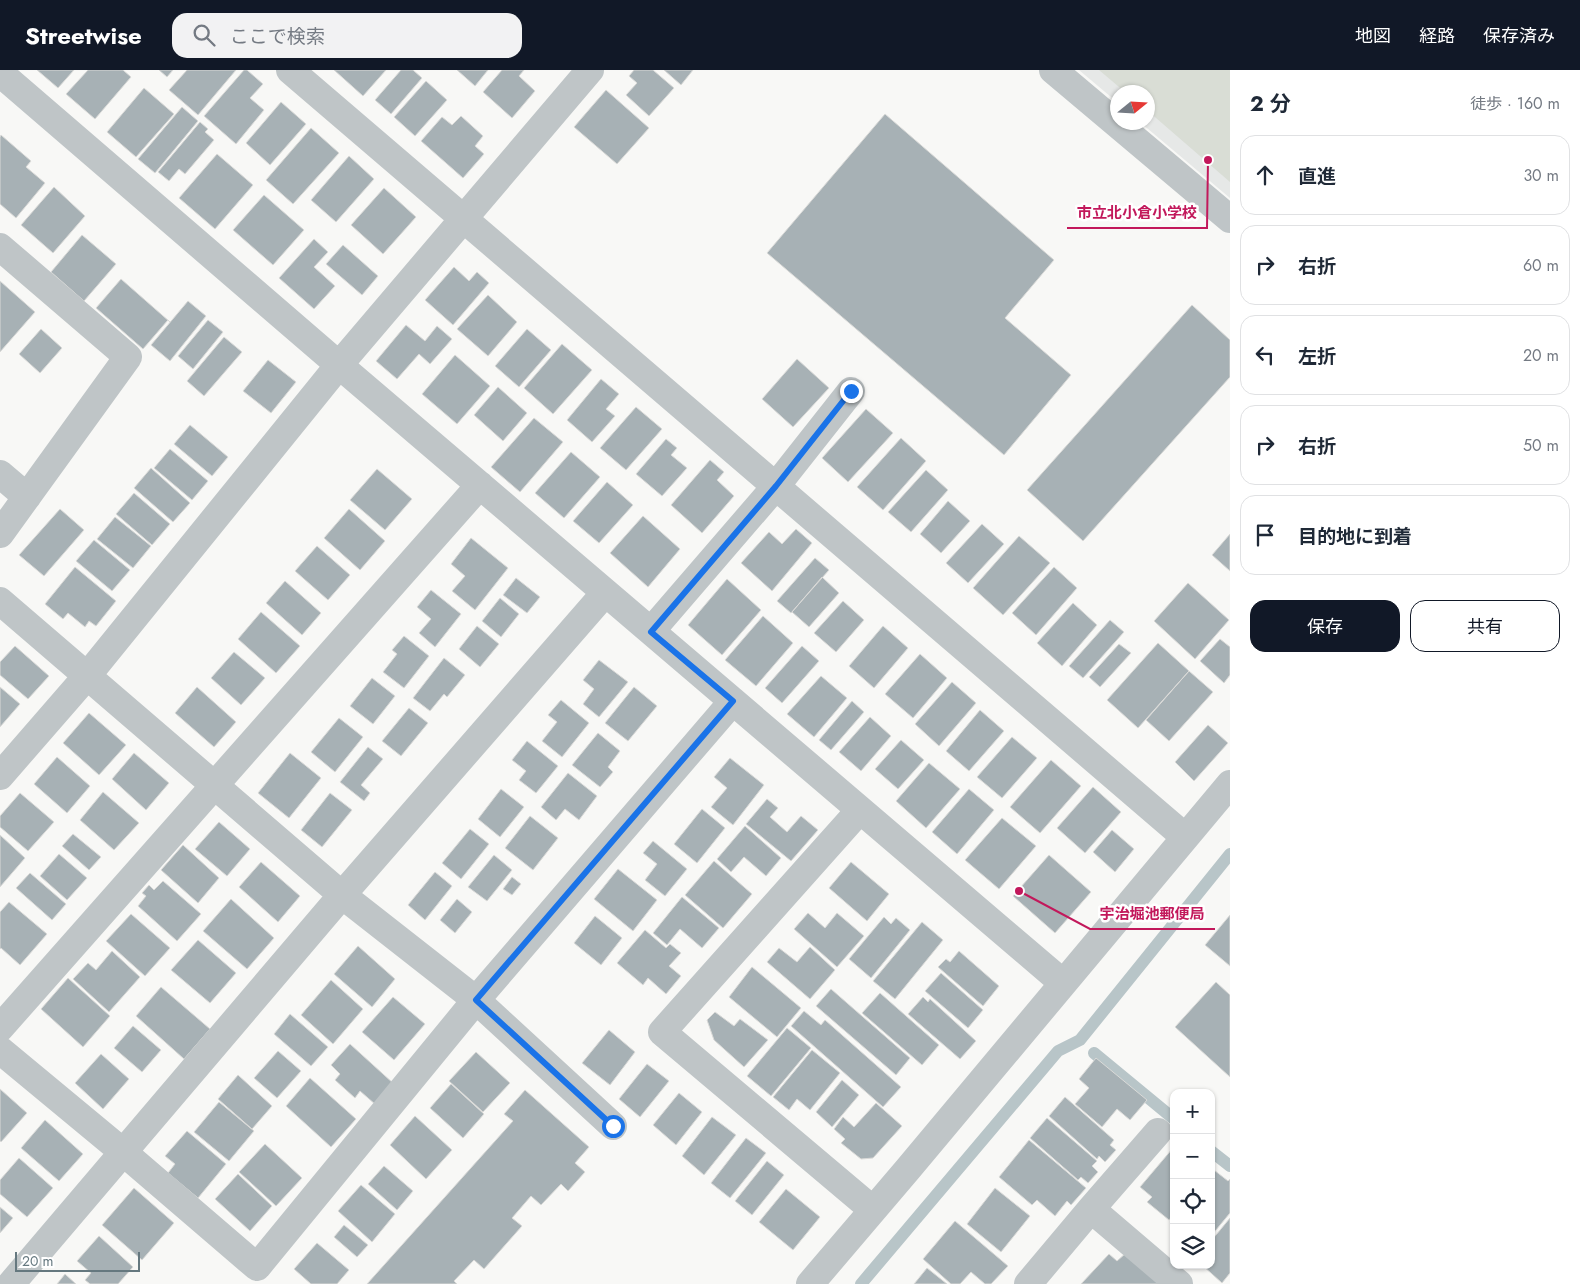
<!DOCTYPE html>
<html lang="ja">
<meta charset="utf-8">
<style>
:root{--surface:#fff;--page:#f2f2f3;--text:#1f2937;--muted:#747a83;--line:#e0e1e3;--accent:#111827}
body{margin:0;font-family:Jost,"Noto Sans JP",sans-serif;background:var(--page);color:var(--text)}
.controls{position:absolute;right:15px;bottom:15px;display:grid;overflow:hidden;border-radius:10px;box-shadow:0 1px 4px #0004}
.controls button{width:45px;height:45px;display:grid;place-items:center;padding:0;border:0;border-bottom:1px solid var(--line);background:var(--surface);color:var(--text);font:25px sans-serif}
.compass{position:absolute;left:1110px;top:15px;width:45px;height:45px;border-radius:50%;background:var(--surface);box-shadow:0 1px 4px #0004;rotate:72deg}
.scale{position:absolute;left:15px;bottom:12px;width:125px;box-sizing:border-box;padding-left:5px;border:2px solid #65787f;border-top:0;font-size:14px;line-height:18px;white-space:nowrap;color:#65787f;-webkit-text-stroke:4px #fff;paint-order:stroke}
.stop{position:absolute;width:15px;height:15px;margin:-11px;border:4px solid #1a73e8;border-radius:50%;background:#fff}
.stop.end{background:#1a73e8;border-color:#fff;box-shadow:0 1px 5px #0008}
.list{margin:0;padding:0;list-style:none}
h2{display:flex;justify-content:space-between;align-items:center;height:65px;margin:0;padding:0 20px;font-size:21px}
h2 small{font-size:16px;font-weight:400;color:var(--muted)}
.list li{display:grid;grid-template-columns:32px 1fr auto;gap:15px;align-items:center;box-sizing:border-box;height:80px;margin:0 10px 10px;padding:0 10px;border:1px solid var(--line);border-radius:15px}
.list b{display:block;font-size:19px;white-space:nowrap}
.list em{font-size:16px;font-style:normal;color:var(--muted)}
.actions{display:flex;gap:10px;padding:15px 20px}
.actions a{flex:1;padding:11px 0;border:1px solid var(--accent);border-radius:15px;text-align:center;font-size:18px;color:var(--accent)}
.actions .main{background:var(--accent);color:#fff}
.icon{flex:none;width:28px;height:28px;fill:none;stroke:currentColor;stroke-width:2;stroke-linecap:round;stroke-linejoin:round}
.map{position:relative;flex:none;width:1230px;height:1214px;overflow:hidden}
header{display:flex;align-items:center;gap:30px;box-sizing:border-box;height:70px;padding:0 25px;background:var(--accent);color:#fff}
header strong{font-size:24px}
nav{display:flex;gap:28px;margin-inline-start:auto;font-size:18px}
.search{width:350px;height:45px;background:var(--page);display:flex;align-items:center;gap:12px;box-sizing:border-box;padding:0 18px;border-radius:15px;color:var(--muted);font-size:19px}
main{display:flex}
aside{flex:1;background:var(--surface)}
.map>svg:first-child{display:block}
.built{fill:#e6e8e7}
.green{fill:#d9ddd5}
.lines{fill:none;stroke-linecap:round;stroke-linejoin:round}
.stream{stroke:#b8c5c8;stroke-width:12}
.building{fill:#a7b1b5;stroke:#dadad8}
.minor{stroke:#bfc5c7;stroke-width:28}
.route{stroke:#1a73e8;stroke-width:6}
.leader{fill:none;stroke:#c2185b;stroke-width:2}
.callout-dot{fill:#c2185b;stroke:#fff;stroke-width:2}
.callout-label{font-size:15px;text-anchor:middle;font-weight:bold;fill:#c2185b;stroke:#fff;stroke-width:5;stroke-linejoin:round;paint-order:stroke}
</style>
<header>
<strong>Streetwise</strong>
<div class="search"><svg class="icon" aria-label="search" viewBox="0 0 24 24"><circle cx="10" cy="10" r="6"/><path d="M15 15l6 6"/></svg>ここで検索</div>
<nav><a>地図</a><a>経路</a><a>保存済み</a></nav>
</header>
<main>
<div class="map">
<svg width="1230" height="1214" viewBox="0 0 1230 1214">
<rect width="100%" height="100%" fill="#f8f8f6"/>
<path class="built" d="M1079 0H1230V128L1141 53 1148 52V22H1118L1117 32Z"/>
<path class="green" d="M1099 0H1230V112L1148 41V22H1125Z"/>
<g class="lines">
<path class="stream" d="M1094 983 1174 1049
M1211 1081 1230 1096
M861 1214 1058 981 1080 970 1230 784"/>
</g>
<path class="building" d="M37 0H74L58 18Z
M88 0H123L131 7 95 49 66 24Z
M159 0H173L167 7Z
M187 0H236L198 45 169 20Z
M244 0H247L263 14 250 28 264 40 236 74 204 46Z
M334 0H386L363 26Z
M401 0H413L422 8 391 44 375 30Z
M457 0H488L475 16Z
M502 0H524L519 6 535 21 512 48 483 22Z
M634 0H653L674 18 649 46 626 25 637 13 629 6Z
M664 0H693L681 15Z
M426 11 447 30 415 66 394 47Z
M144 18 174 44 136 87 107 62Z
M606 20 649 58 617 94 574 57Z
M281 32 306 54 270 95 246 73Z
M182 37 198 51 155 103 138 89Z
M885 44 1054 190 1005 248 1071 305 1004 385 767 183Z
M461 46 483 66 475 76 484 84 463 108 421 71 442 47 452 55Z
M200 52 208 59 205 62 214 70 185 104 179 99 169 111 158 102Z
M311 58 339 83 293 134 266 110Z
M1 65 31 91 26 97 45 113 16 148 0 134V67Z
M217 84 253 115 215 159 179 128Z
M349 86 374 109 336 152 311 130Z
M54 117 85 146 53 183 21 155Z
M384 118 416 147 383 184 351 155Z
M264 125 304 160 273 195 233 160Z
M82 165 116 194 84 231 51 202Z
M314 169 328 182 314 197 335 216 314 239 279 208Z
M343 175 378 206 362 225 326 194Z
M454 197 469 211 477 202 489 213 453 255 425 230Z
M121 209 170 252 168 250 143 279 96 238Z
M0 211 35 242 0 282Z
M488 225 517 252 488 286 457 259Z
M188 231 206 246 170 291 151 275Z
M1192 235 1230 270V307L1083 471 1027 420Z
M208 250 223 262 193 299 178 286Z
M406 255 425 271 437 256 452 269 430 294 419 284 397 309 376 291Z
M41 259 62 278 40 303 19 284Z
M527 259 551 280 519 317 495 296Z
M224 267 242 282 204 326 187 311Z
M562 274 592 300 553 344 524 318Z
M455 285 490 316 457 354 422 324Z
M797 289 829 318 793 357 762 329Z
M268 290 296 312 271 343 243 321Z
M601 309 619 324 606 339 615 346 592 372 567 350Z
M498 317 527 343 503 371 474 345Z
M636 337 662 359 626 400 600 378Z
M866 339 893 363 848 412 822 388Z
M534 348 563 372 520 422 491 397Z
M190 355 228 387 212 406 174 374Z
M901 368 926 391 883 440 857 417Z
M666 369 677 378 671 385 687 398 662 426 636 404Z
M170 379 208 411 192 430 154 398Z
M571 382 600 407 564 448 535 423Z
M710 390 724 402 717 410 734 426 702 463 671 435Z
M151 398 190 433 173 452 134 418Z
M377 399 412 429 385 460 350 430Z
M926 400 948 420 911 462 888 442Z
M607 412 633 435 599 473 573 451Z
M134 423 170 454 152 475 116 444Z
M948 431 970 451 941 483 920 464Z
M60 439 84 460 44 506 19 485Z
M349 439 385 471 360 500 324 468Z
M643 446 680 479 648 517 610 483Z
M115 447 151 476 133 498 97 469Z
M982 454 1004 474 968 513 946 493Z
M796 459 812 473 772 521 741 493 769 462 782 474Z
M1230 464V501L1212 485Z
M1019 466 1050 493 1003 545 973 518Z
M471 468 508 498 475 540 452 521 465 506 451 494Z
M94 470 130 500 112 521 76 491Z
M317 476 350 505 328 530 295 501Z
M815 488 829 500 791 543 777 531Z
M75 497 116 531 96 556 89 551 85 557 68 543 63 549 45 534Z
M1054 497 1077 518 1036 565 1012 543Z
M822 507 839 523 809 557 792 542Z
M516 508 540 527 527 543 503 525Z
M727 509 761 540 722 585 688 555Z
M285 511 321 543 302 565 266 533Z
M1188 513 1229 550 1195 589 1154 551Z
M431 520 461 544 435 577 419 563 431 549 417 537Z
M500 528 519 544 501 567 482 551Z
M843 531 864 550 836 582 814 563Z
M1073 533 1097 555 1062 596 1037 573Z
M261 542 300 576 276 603 238 569Z
M763 546 793 573 756 616 725 590Z
M1110 550 1124 562 1083 608 1069 596Z
M477 556 499 574 480 597 459 579Z
M883 556 908 578 874 618 849 596Z
M404 566 429 586 404 618 383 602 397 584 392 580Z
M1220 569 1230 577V605L1224 613 1200 591Z
M1158 573 1189 601 1138 658 1107 630Z
M1119 574 1131 583 1100 617 1089 607Z
M15 576 49 606 28 629 0 605V592Z
M802 576 819 591 782 633 765 618Z
M234 582 265 608 241 635 211 608Z
M920 584 947 608 913 648 885 624Z
M444 588 465 605 447 627 444 624 430 641 413 628Z
M599 590 628 612 599 647 583 634 594 619 583 610Z
M1189 601 1213 622 1169 671 1146 650Z
M821 606 847 628 814 667 787 644Z
M372 608 395 626 373 654 350 636Z
M952 612 976 633 939 676 915 654Z
M0 617 20 634 0 657Z
M197 617 236 652 214 677 175 643Z
M634 617 657 636 628 671 605 653Z
M561 630 589 653 562 687 542 671 557 652 548 645Z
M852 631 864 642 831 680 819 670Z
M409 638 428 653 401 686 382 671Z
M980 640 1004 661 969 701 946 681Z
M89 643 126 675 99 705 63 673Z
M870 647 891 666 861 701 839 682Z
M339 648 363 667 335 702 311 682Z
M1208 655 1228 673 1194 711 1175 692Z
M598 663 620 681 608 697 613 702 600 717 572 695Z
M1012 667 1037 688 1002 728 977 707Z
M901 670 924 690 898 719 875 699Z
M527 671 558 696 536 723 519 710 526 701 512 690Z
M368 677 383 689 361 715 370 723 364 731 340 712Z
M134 683 169 713 146 740 112 709Z
M290 683 321 708 289 748 258 723Z
M57 687 90 716 67 743 34 714Z
M730 688 764 715 733 755 711 737 727 718 714 707Z
M1051 690 1081 716 1040 763 1010 737Z
M929 693 960 719 926 758 896 731Z
M568 703 597 726 579 750 565 739 556 750 541 737Z
M1093 717 1121 742 1085 783 1057 758Z
M501 719 524 737 500 767 478 749Z
M969 719 994 740 957 784 932 762Z
M103 722 139 753 114 780 80 750Z
M20 723 54 752 28 781 0 757V746Z
M330 723 352 740 322 777 301 760Z
M767 729 778 738 770 747 787 762 801 746 818 760 791 791 746 754Z
M702 739 725 758 697 793 674 774Z
M530 746 558 768 533 800 505 778Z
M1002 748 1036 776 999 819 965 790Z
M219 752 250 779 227 806 195 779Z
M745 756 781 788 766 806 744 787 731 802 717 789Z
M470 759 489 774 461 809 442 793Z
M1112 760 1134 779 1115 802 1093 782Z
M73 764 101 787 89 800 62 776Z
M0 765 25 788 0 817Z
M653 771 687 799 665 826 645 810 657 794 643 783Z
M183 775 219 808 198 833 161 800Z
M59 784 87 808 67 830 40 806Z
M494 785 512 800 487 831 468 817Z
M1049 785 1091 822 1055 863 1013 826Z
M714 791 752 824 723 858 685 825Z
M261 792 300 826 278 852 239 817Z
M851 792 889 824 867 851 829 818Z
M618 799 657 830 633 861 594 829Z
M435 802 452 816 425 850 408 835Z
M30 803 66 834 52 850 16 818Z
M512 807 521 814 512 825 503 819Z
M163 811 201 844 177 871 138 836 146 826 142 823 149 815 154 820Z
M682 827 719 858 702 878 680 859 667 875 653 863Z
M231 829 274 868 247 899 203 861Z
M457 829 472 842 455 863 440 850Z
M9 832 47 864 20 895 1 878 0 879V842Z
M808 843 825 858 837 843 864 866 837 897 794 859Z
M131 844 170 878 145 906 106 871Z
M1230 845V896L1205 875Z
M595 846 622 868 601 895 574 873Z
M884 847 891 854 896 848 910 860 871 908 849 889Z
M922 852 943 870 895 929 873 911Z
M645 860 666 878 670 874 681 883 669 896 681 906 666 924 648 908 643 915 617 893Z
M198 870 236 903 210 933 171 900Z
M358 876 395 909 372 937 334 904Z
M810 877 835 900 810 929 767 892 779 878 797 892Z
M112 881 140 907 109 942 73 909 88 893 96 900Z
M959 881 999 916 983 936 938 897 946 889 950 892Z
M752 897 801 938 777 967 729 927Z
M941 903 983 940 968 958 925 921Z
M68 908 110 946 83 977 41 939Z
M331 910 363 939 333 974 301 945Z
M1216 912 1230 925V1007L1175 957Z
M161 917 210 959 184 989 136 946Z
M831 919 910 988 896 1005 816 936Z
M880 923 939 975 922 995 862 943Z
M393 927 425 954 394 990 362 962Z
M923 927 928 932 930 929 976 971 960 989 908 944Z
M804 941 821 955 825 950 901 1017 883 1037 791 956Z
M715 942 734 956 740 949 768 970 744 997 714 970 707 950Z
M290 944 328 977 311 996 274 964Z
M133 956 161 980 142 1002 114 978Z
M787 958 811 978 771 1026 747 1006Z
M609 960 635 982 610 1015 582 993Z
M350 974 394 1014 376 1035 360 1021 355 1028 335 1010 340 1004 331 995Z
M812 980 840 1003 810 1040 797 1029 789 1040 773 1027Z
M278 981 301 1001 277 1028 254 1008Z
M476 982 510 1013 483 1042 449 1011Z
M101 984 129 1009 103 1039 75 1013Z
M1096 988 1147 1030 1130 1050 1117 1039 1102 1057 1075 1034 1089 1018 1079 1009Z
M647 994 669 1011 640 1047 619 1029Z
M238 1005 272 1036 252 1059 218 1029Z
M310 1008 356 1049 331 1077 286 1036Z
M842 1010 859 1025 832 1057 816 1042Z
M451 1014 484 1044 463 1068 430 1038Z
M0 1019 27 1043 1 1072 0 1071Z
M525 1020 589 1077 575 1093 585 1102 568 1121 561 1114 541 1135 531 1126 512 1148 522 1156 484 1199 474 1190 454 1211 457 1214H367L513 1051 504 1044Z
M679 1023 702 1042 676 1075 653 1055Z
M1065 1027 1114 1070 1110 1075 1116 1080 1105 1092 1099 1086 1097 1089 1049 1046Z
M219 1032 254 1061 229 1091 194 1062Z
M876 1033 902 1056 873 1088 861 1089 841 1073 845 1069 834 1059 843 1047 854 1057Z
M415 1046 452 1080 426 1109 390 1075Z
M712 1047 736 1065 704 1105 682 1086Z
M1047 1048 1097 1091 1092 1096 1098 1102 1088 1113 1081 1107 1078 1110 1030 1068Z
M45 1050 83 1084 59 1111 21 1078Z
M187 1061 226 1094 198 1128 168 1103 175 1094 165 1086Z
M746 1068 766 1083 730 1128 711 1113Z
M1029 1070 1086 1118 1071 1135 1067 1131 1055 1146 1037 1130 1032 1135 999 1107Z
M265 1074 302 1108 276 1136 239 1102Z
M1173 1078 1174 1144 1169 1150 1147 1132 1152 1127 1140 1117Z
M19 1088 53 1118 27 1147 0 1124V1110Z
M767 1091 784 1105 752 1145 735 1131Z
M384 1096 413 1121 397 1140 368 1114Z
M1214 1100 1228 1111 1230 1109V1143L1211 1166V1104Z
M238 1104 272 1136 250 1161 215 1129Z
M361 1115 395 1144 372 1172 338 1141Z
M134 1118 174 1153 142 1190 102 1155Z
M995 1118 1030 1146 1001 1182 967 1154Z
M786 1119 820 1147 793 1180 759 1152Z
M0 1137 13 1148 0 1163Z
M1230 1148V1203L1222 1213 1202 1195H1211V1171Z
M955 1151 1008 1196 991 1214H985L971 1202 960 1214H951L923 1189Z
M344 1155 368 1175 357 1187 334 1167Z
M99 1166 133 1197 118 1214H90L85 1210 91 1203 77 1191Z
M317 1173 349 1200 337 1214H311L294 1199Z
M1126 1183 1160 1214H1081L1109 1184 1117 1191Z
M927 1198 947 1214H914Z
M65 1204 76 1214H57Z"/>
<g class="lines">
<path class="minor" d="M290 0 1185 767
M1053 0 1230 149
M0 3 339 295 1063 913
M0 177 128 287 0 464
M0 404 27 427
M0 531 342 825 476 930 613 1056
M651 561 776 416 851 321
M0 706 87 606 339 295 590 0
M860 740 662 962 873 1140
M0 958 480 415
M0 980 123 1082 257 1197 476 930 733 631
M1091 1139 1179 1214
M11 1214 342 825 605 523
M810 1214 908 1099 1230 714
M1028 1214 1091 1139 1158 1062"/>
</g>
<g class="lines">
<path class="route" d="M613 1056 476 930 733 631 651 562 776 416 851 321"/>
</g>
<path class="leader" d="M1208 90L1207 158H1067M1019 821L1090 859H1215"/>
<g class="callout-dot">
<circle cx="1208" cy="90" r="5"/>
<circle cx="1019" cy="821" r="5"/>
</g>
<g class="callout-label">
<text x="1137" y="148">市立北小倉小学校</text>
<text x="1152" y="849">宇治堀池郵便局</text>
</g>
</svg>
<div class="controls">
<button>+</button>
<button>−</button>
<button><svg class="icon" aria-label="locate" viewBox="0 0 24 24"><circle cx="12" cy="12" r="6"/><path d="M12 2v4M12 18v4M2 12h4M18 12h4"/></svg></button>
<button><svg class="icon" aria-label="layers" viewBox="0 0 24 24"><path d="M12 4l9 5-9 5-9-5zM3 14l9 5 9-5"/></svg></button>
</div>
<svg class="compass" viewBox="-18 -18 36 36"><path d="M0-13l5 13h-10z" fill="#e53935"/><path d="M0 13l5-13h-10z" fill="#747a83"/></svg>
<div class="scale">20 m</div>
<div class="stop" style="left:613px;top:1056px"></div>
<div class="stop end" style="left:851px;top:321px"></div>
</div>
<aside>
<h2>2 分<small>徒歩 · 160 m</small></h2>
<ul class="list">
<li><svg class="icon" aria-label="ahead" viewBox="0 0 24 24"><path d="M12 20V5M6 11l6-6 6 6"/></svg><div><b>直進</b></div><em>30 m</em></li>
<li><svg class="icon" aria-label="right" viewBox="0 0 24 24"><path d="M7 20v-9h11M14 6l5 5-5 5"/></svg><div><b>右折</b></div><em>60 m</em></li>
<li><svg class="icon" aria-label="left" viewBox="0 0 24 24"><path d="M17 20v-9H6M10 6l-5 5 5 5"/></svg><div><b>左折</b></div><em>20 m</em></li>
<li><svg class="icon" aria-label="right" viewBox="0 0 24 24"><path d="M7 20v-9h11M14 6l5 5-5 5"/></svg><div><b>右折</b></div><em>50 m</em></li>
<li><svg class="icon" aria-label="arrive" viewBox="0 0 24 24"><path d="M6 21V4h12l-3 4 3 4H6"/></svg><div><b>目的地に到着</b></div></li>
</ul>
<div class="actions"><a class="main">保存</a><a>共有</a></div>
</aside>
</main>
